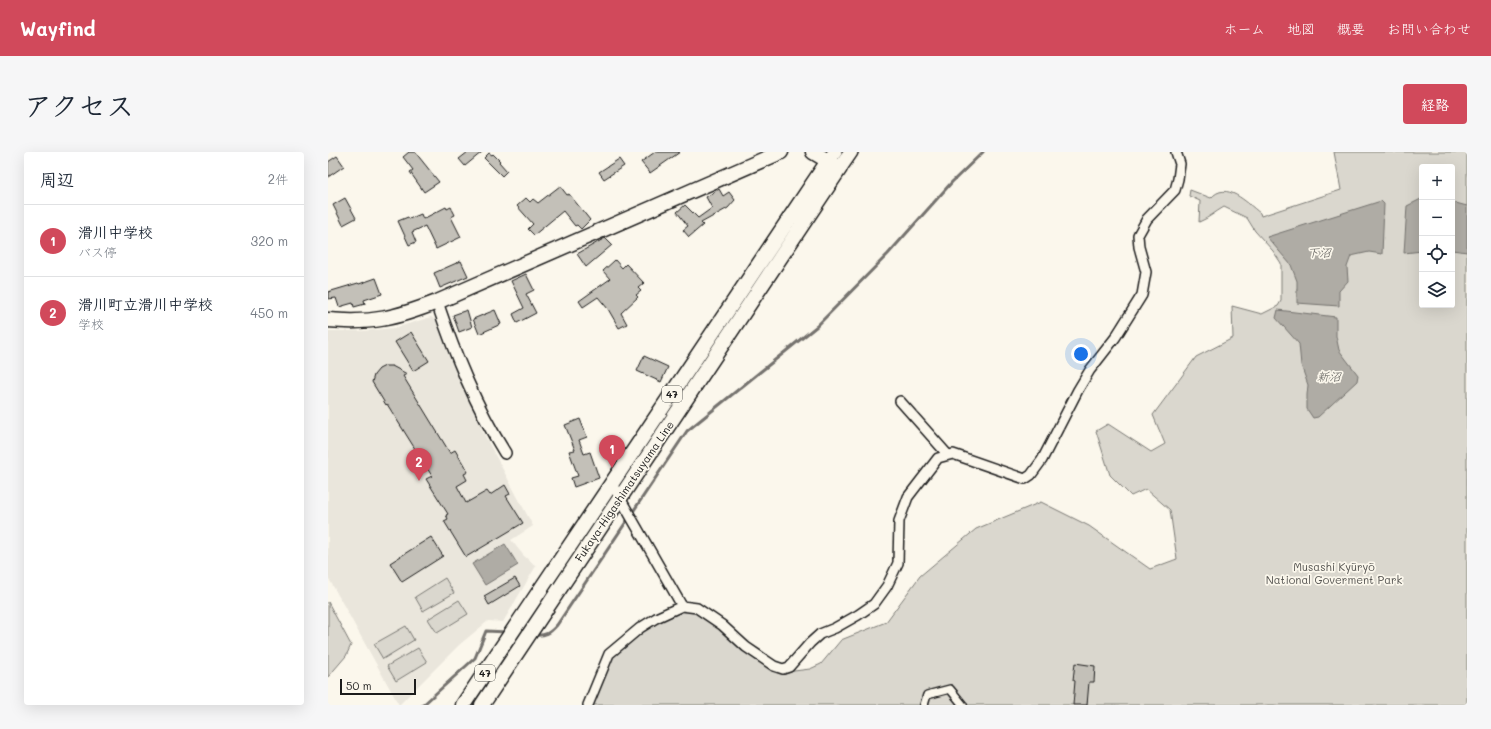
<!DOCTYPE html>
<html lang="ja">
<meta charset="utf-8">
<style>
:root{--surface:#fff;--page:#f6f6f7;--text:#1f2937;--muted:#747a83;--line:#e0e1e3;--accent:#d1495b}
body{margin:0;font-family:Mali,"Klee One",sans-serif;background:var(--page);color:var(--text)}
.controls{position:absolute;right:12px;top:12px;display:grid;overflow:hidden;border-radius:4px;box-shadow:0 4px 16px #0002}
.controls button{width:36px;height:36px;display:grid;place-items:center;padding:0;border:0;border-bottom:1px solid var(--line);background:var(--surface);color:var(--text);font:20px sans-serif}
.scale{position:absolute;left:12px;bottom:10px;width:76px;box-sizing:border-box;padding-left:4px;border:2px solid #1c1c1c;border-top:0;font-size:11px;line-height:14px;white-space:nowrap;color:#1c1c1c;-webkit-text-stroke:3px #fbf7ec;paint-order:stroke}
.you{position:absolute;left:753px;top:202px;width:14px;height:14px;margin:-10px;border:3px solid #fff;border-radius:50%;background:#1a73e8;box-shadow:0 0 0 6px #1a73e833}
.badge{display:grid;place-items:center;width:26px;height:26px;border-radius:50%;background:var(--accent);color:#fff;font-size:13px;font-weight:700}
.pin{position:absolute;translate:-50% -33px;filter:drop-shadow(0 1px 2px #0008)}
.pin::after{content:'';position:absolute;top:21px;width:14px;height:12px;background:inherit;clip-path:polygon(0 0,100% 0,50% 100%)}
.list{margin:0;padding:0;list-style:none}
h2{display:flex;justify-content:space-between;align-items:center;height:52px;margin:0;padding:0 16px;font-size:17px}
h2 small{font-size:13px;font-weight:400;color:var(--muted)}
.list li{display:grid;grid-template-columns:26px 1fr auto;gap:12px;align-items:center;box-sizing:border-box;height:72px;padding:0 16px;border-top:1px solid var(--line)}
.list b{display:block;font-size:15px;white-space:nowrap}
.list p{margin:0;font-size:13px;white-space:nowrap;color:var(--muted)}
.list em{font-size:13px;font-style:normal;color:var(--muted)}
.icon{flex:none;width:22px;height:22px;fill:none;stroke:currentColor;stroke-width:2;stroke-linecap:round;stroke-linejoin:round}
.map{position:relative;flex:none;width:1139px;height:553px;overflow:hidden;border-radius:4px}
header{display:flex;align-items:center;gap:24px;box-sizing:border-box;height:56px;padding:0 20px;background:var(--accent);color:#fff}
header strong{font-size:19px}
nav{display:flex;gap:22px;margin-inline-start:auto;font-size:14px}
.intro{display:flex;align-items:center;justify-content:space-between;box-sizing:border-box;height:96px;padding:0 24px}
h1{margin:0;font-size:28px}
.button{padding:10px 18px;border-radius:4px;background:var(--accent);color:#fff;font-size:14px;font-weight:700}
main{display:flex;gap:24px;padding:0 24px}
aside{flex:1;background:var(--surface);border-radius:4px;box-shadow:0 4px 16px #0002}
.map>svg:first-child{display:block}
.built{fill:#eae6dc}
.green{fill:#dad7ce;stroke:#7b7a75;fill-rule:evenodd}
.water{fill:#afaca5;stroke:#74726e}
.lines{fill:none;stroke-linecap:round;stroke-linejoin:round}
.stream{stroke:#74726e;stroke-width:3}
.building{fill:#c3c0b8;stroke:#1c1c1c}
.pedestrian-casing{stroke:#1c1c1c;stroke-width:10}
.minor-casing{stroke:#1c1c1c;stroke-width:12}
.tertiary-casing{stroke:#1c1c1c;stroke-width:14}
.secondary-casing{stroke:#1c1c1c;stroke-width:16}
.primary-casing{stroke:#1c1c1c;stroke-width:17}
.pedestrian{stroke:#fbf7ec;stroke-width:7}
.minor{stroke:#fbf7ec;stroke-width:9}
.tertiary{stroke:#fbf7ec;stroke-width:11}
.secondary{stroke:#fbf7ec;stroke-width:13}
.primary{stroke:#fbf7ec;stroke-width:14}
.labels{text-anchor:middle;dominant-baseline:central;stroke-width:3.5;stroke-linejoin:round;paint-order:stroke}
.shield{fill:#fbf7ec;stroke:#5f5e5a;stroke-width:1}
.shield-label{font-size:10px;font-weight:bold;fill:#1c1c1c}
.street-label{font-size:11px;fill:#1c1c1c;stroke:#fbf7ec}
.park-label{font-size:11px;fill:#555451;stroke:#fbf7ec}
.water-label{font-size:12px;font-style:italic;fill:#575653;stroke:#fbf7ec}
</style>
<header>
<strong>Wayfind</strong>
<nav><a>ホーム</a><a>地図</a><a>概要</a><a>お問い合わせ</a></nav>
</header>
<div class="intro"><h1>アクセス</h1><a class="button">経路</a></div>
<main>
<aside>
<h2>周辺<small>2件</small></h2>
<ul class="list">
<li><span class="badge">1</span><div><b>滑川中学校</b><p>バス停</p></div><em>320 m</em></li>
<li><span class="badge">2</span><div><b>滑川町立滑川中学校</b><p>学校</p></div><em>450 m</em></li>
</ul>
</aside>
<div class="map">
<svg width="1139" height="553" viewBox="0 0 1139 553">
<rect width="100%" height="100%" fill="#fbf7ec"/>
<filter id="ink" filterUnits="userSpaceOnUse"><feTurbulence type="fractalNoise" baseFrequency=".025" numOctaves="2"/><feDisplacementMap in="SourceGraphic" scale="8" xChannelSelector="R" yChannelSelector="G"/><feConvolveMatrix kernelMatrix="1 2 1 2 8 2 1 2 1" color-interpolation-filters="sRGB"/></filter>
<g filter="url(#ink)">
<path class="built" d="M103 165 107 167 125 213 157 284 205 374 183 388 196 404 208 414 175 470 160 469 131 493 71 553 0 425V179H33L67 176Z"/>
<path class="green" d="M1006 0H1139V553H263L281 507 305 486 336 467 354 459 369 460 386 470 448 519 457 522 466 519 482 517 493 512 513 488 558 470 592 424 648 377 713 350 761 374 822 417 849 407 842 358 818 337 803 344 782 323 768 279 780 272 823 300 837 292 825 263 868 205 905 186 904 154 934 162 950 154 953 149V111L945 99 927 79 919 66 896 55C887 60 881 66 871 70L872 49 861 44 862 38 883 46C898 28 919 51 932 61L933 64 1013 38ZM1094 15H1124V153H1094Z
M117 426 126 441 95 459 87 445Z
M131 448 140 462 109 481 100 467Z
M0 450 23 493 18 504 0 525Z
M78 474 86 488 55 507 46 492Z
M90 496 99 510 68 529 59 514Z"/>
<path class="water" d="M1093 47H1094V99L1076 101 1079 54Z
M1053 49 1056 52 1054 102 1041 100 1023 104 1019 115 1020 129 1011 139V154L969 151V129L963 113 939 85Z
M1124 50 1139 54V100L1124 98Z
M950 158 1008 165V184L1011 198 1030 223 1029 229 990 265 985 266 979 257V243L980 233 973 213 971 192 948 166Z
M177 392 190 413 157 433 144 412Z"/>
<g class="lines">
<path class="stream" d="M206 483C218 484 222 481 229 473L359 279 489 174 560 102 624 30 655 0
M95 553 147 506 158 479 179 480"/>
</g>
<path class="building" d="M81 0H87L111 30 96 40 82 20 85 18 75 5Z
M140 0H154L137 14 131 7Z
M327 0H352L322 21 313 10Z
M161 1 164 3 165 2 172 9 171 10 179 19 174 24 156 6Z
M9 4 16 14 0 25V10Z
M291 7 296 14 276 27 271 20Z
M232 34 239 43 241 42 262 68 253 77 249 73 247 74 235 59 206 83 200 77 205 72 189 54 198 46 202 50 205 47 210 51Z
M391 37 395 44 401 40 407 48 400 56 373 71 375 73 361 85 355 78 360 74 349 60 357 53 370 66 384 56 378 45Z
M17 46 28 66 15 73 5 53Z
M118 55 119 57 123 55 127 63 123 65 133 85 108 97 97 74 84 80 88 90 81 93 70 69 80 65 81 67 93 62 95 67Z
M277 86 284 93 258 115 249 102Z
M287 108 294 116 298 112 316 131 310 136 313 139 308 143 310 145 293 161 299 172 291 176 280 157 270 145 255 155 251 149 282 127 275 119Z
M133 109 140 124 112 136 106 121Z
M198 122 206 138 198 142 208 161 189 171 185 162 196 156 183 129Z
M48 126 54 142 36 148 37 152 26 155 25 151 11 155 8 146 0 147V140L30 131 31 132Z
M139 158 144 175 131 180 125 163Z
M167 158 173 172 151 182 145 167Z
M83 180 101 209 85 219 67 190Z
M316 204 340 215 333 230 309 219Z
M57 214H64L79 222 75 224 122 301 127 298 140 320 136 322 139 328 129 334 138 351 159 339 162 343 177 333 182 342 178 344 195 371 138 405 116 369 120 367 118 363 120 362 98 327 104 324 59 252 58 253 44 230 46 223 51 217Z
M252 267 259 285 251 288 256 302 262 300 271 326 246 335 243 326 250 324 241 299 247 298 237 273Z
M103 385 115 404 74 430 62 411Z
M187 426 192 434 161 453 156 444Z
M747 511 767 514 766 530H761L759 553H745L747 529 745 528Z"/>
<g class="lines">
<g class="pedestrian-casing">
<path id="pedestrian" d="M596 553 599 543 622 537 635 553"/>
</g>
<g class="minor-casing">
<path id="minor" d="M572 249 620 303
M284 332 354 454
M260 553 281 502 312 476 328 466 354 454 369 456 394 473 418 495 446 514 455 517 461 515 482 491 492 482 507 476 530 463 546 452 559 434 570 411 571 369 580 345 610 306 625 302 697 327 703 323 714 308 750 238 762 218 787 186 814 143 818 120 811 95 810 83 819 67 847 38 850 27 852 12 848 0"/>
</g>
<g class="tertiary-casing">
<path id="tertiary" d="M109 150C127 203 147 253 177 301"/>
</g>
<g class="secondary-casing">
<path id="secondary" d="M500 9 507 0
M512 16 523 0"/>
</g>
<g class="primary-casing">
<path id="primary" d="M0 168C44 172 68 166 109 150L453 0
M135 553 500 9
M154 553 512 16 485 0"/>
</g>
<use href="#pedestrian" class="pedestrian"/>
<use href="#minor" class="minor"/>
<use href="#tertiary" class="tertiary"/>
<use href="#secondary" class="secondary"/>
<use href="#primary" class="primary"/>
</g>
</g>
<g class="labels">
<g class="shield">
<rect x="334" y="234" width="20" height="16" rx="3"/>
<rect x="147" y="513" width="20" height="16" rx="3"/>
</g>
<g class="shield-label">
<text x="344" y="242">47</text>
<text x="157" y="521">47</text>
</g>
<g class="street-label">
<text transform="translate(296 339) rotate(-56)">Fukaya-Higashimatsuyama Line</text>
</g>
<g class="park-label">
<text x="1006" y="414">Musashi Kyūryō<tspan x="1006" dy="13">National Goverment Park</tspan></text>
</g>
<g class="water-label">
<text x="991" y="100">下沼</text>
<text x="1001" y="224">新沼</text>
</g>
</g>
</svg>
<div class="controls">
<button>+</button>
<button>−</button>
<button><svg class="icon" aria-label="locate" viewBox="0 0 24 24"><circle cx="12" cy="12" r="6"/><path d="M12 2v4M12 18v4M2 12h4M18 12h4"/></svg></button>
<button><svg class="icon" aria-label="layers" viewBox="0 0 24 24"><path d="M12 4l9 5-9 5-9-5zM3 14l9 5 9-5"/></svg></button>
</div>
<div class="scale">50 m</div>
<div class="you"></div>
<div class="pin badge" style="left:284px;top:316px">1</div>
<div class="pin badge" style="left:91px;top:329px">2</div>
</div>
</main>
